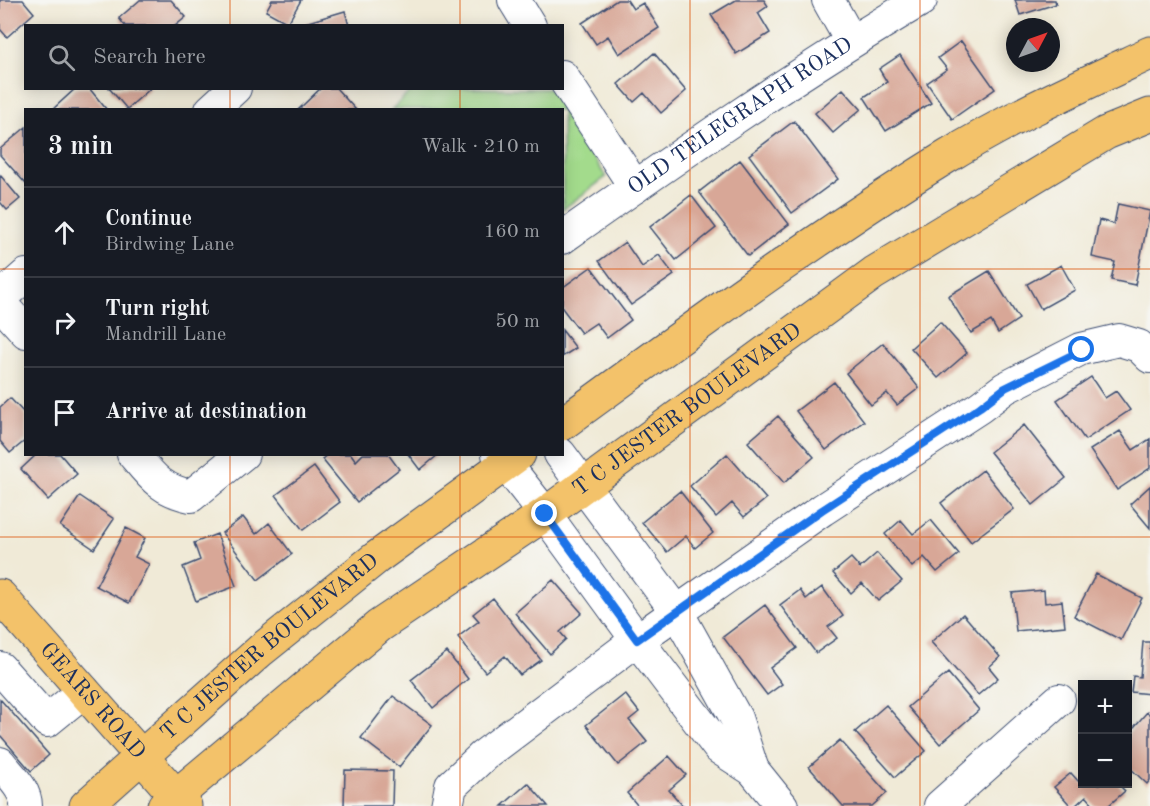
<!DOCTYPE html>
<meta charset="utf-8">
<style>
:root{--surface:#171b24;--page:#242831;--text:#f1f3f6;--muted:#9ea1a6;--line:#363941}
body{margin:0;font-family:"Old Standard TT",serif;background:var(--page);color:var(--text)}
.controls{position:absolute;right:18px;bottom:18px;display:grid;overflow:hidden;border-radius:0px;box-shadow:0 3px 15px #0003}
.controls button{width:54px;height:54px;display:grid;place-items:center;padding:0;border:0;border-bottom:2px solid var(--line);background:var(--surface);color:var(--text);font:30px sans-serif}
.compass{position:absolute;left:1006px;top:18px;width:54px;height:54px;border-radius:50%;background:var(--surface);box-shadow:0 3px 15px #0003;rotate:49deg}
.stop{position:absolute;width:18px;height:18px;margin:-14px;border:4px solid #1a73e8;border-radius:50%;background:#fff}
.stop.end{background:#1a73e8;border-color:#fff;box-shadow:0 2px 6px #0008}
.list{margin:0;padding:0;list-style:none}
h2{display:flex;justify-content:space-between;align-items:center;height:78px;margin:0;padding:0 24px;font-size:26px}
h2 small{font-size:20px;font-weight:400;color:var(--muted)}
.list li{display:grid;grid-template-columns:39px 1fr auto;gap:18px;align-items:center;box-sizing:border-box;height:90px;padding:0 24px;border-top:2px solid var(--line)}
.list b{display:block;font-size:22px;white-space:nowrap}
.list p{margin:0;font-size:20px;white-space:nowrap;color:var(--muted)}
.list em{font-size:20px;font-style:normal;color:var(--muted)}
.icon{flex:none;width:33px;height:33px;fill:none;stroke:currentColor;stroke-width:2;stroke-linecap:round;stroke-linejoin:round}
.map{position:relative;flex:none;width:1150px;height:806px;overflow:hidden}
.search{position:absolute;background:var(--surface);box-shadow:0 3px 15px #0003;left:24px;top:24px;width:540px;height:66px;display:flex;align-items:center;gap:15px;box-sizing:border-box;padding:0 21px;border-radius:0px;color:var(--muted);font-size:22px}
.panel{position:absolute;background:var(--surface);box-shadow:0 3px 15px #0003;left:24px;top:108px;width:540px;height:348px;border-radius:0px}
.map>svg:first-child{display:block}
.green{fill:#a3db8c;stroke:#5f8575;stroke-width:1.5}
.building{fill:#d8a797}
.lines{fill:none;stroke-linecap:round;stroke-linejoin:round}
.minor-casing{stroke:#3b4b70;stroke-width:34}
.major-casing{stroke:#3b4b70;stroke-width:35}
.minor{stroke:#fff;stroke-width:32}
.major{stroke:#f3c26a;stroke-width:33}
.route{stroke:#1a73e8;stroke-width:8}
.grid{fill:none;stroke:#de5710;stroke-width:1.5;stroke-opacity:0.55}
.labels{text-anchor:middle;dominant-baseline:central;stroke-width:6;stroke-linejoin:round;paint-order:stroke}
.street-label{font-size:22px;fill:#1b2f5e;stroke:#f6f6f2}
</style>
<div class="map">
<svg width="1150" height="806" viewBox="0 0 1150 806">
<rect width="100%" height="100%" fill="#f6f6f2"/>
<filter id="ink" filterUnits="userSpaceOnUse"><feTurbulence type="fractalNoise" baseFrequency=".0167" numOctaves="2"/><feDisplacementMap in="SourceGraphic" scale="12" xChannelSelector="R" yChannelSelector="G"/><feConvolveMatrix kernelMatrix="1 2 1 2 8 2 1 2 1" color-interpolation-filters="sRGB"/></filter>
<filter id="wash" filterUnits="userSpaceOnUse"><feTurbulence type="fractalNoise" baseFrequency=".008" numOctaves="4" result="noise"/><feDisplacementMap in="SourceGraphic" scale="24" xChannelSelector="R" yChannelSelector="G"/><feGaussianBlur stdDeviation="1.35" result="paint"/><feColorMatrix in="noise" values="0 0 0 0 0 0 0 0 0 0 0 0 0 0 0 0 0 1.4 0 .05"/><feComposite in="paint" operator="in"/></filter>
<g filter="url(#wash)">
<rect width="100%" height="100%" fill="#f0ead7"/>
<path class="green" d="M414 88 551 89 606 177 563 209 562 110 392 109Z"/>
<g id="blocks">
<path class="building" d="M0 0H23L34 13 7 37 0 29Z
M140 0H171L186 17 175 26H125L119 18Z
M272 0H301L288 23 266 11Z
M617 0H627L633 9 643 3 659 28 619 54 608 36 596 44 582 23Z
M736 0H764L768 6 758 13 770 33 736 54 711 15Z
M1015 0H1055L1056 4 1020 15Z
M345 11 349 26H298V25Z
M961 41 995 89 952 119 927 83 947 69 938 58Z
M654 53 686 91 661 113 644 93 634 102 618 84Z
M900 55 931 103 886 131 864 97 887 82 879 69Z
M76 88H89L107 110H52Z
M109 88H151L127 109Z
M321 88H336L356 110H298Z
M843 89 861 109 833 133 815 113Z
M794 121 838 179 792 213 749 155Z
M26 127V184L0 155V149Z
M740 160 789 224 748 256 699 192Z
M0 175 20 199 7 210 0 202Z
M691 195 716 228 676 260 650 227Z
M1118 204 1150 211 1135 285 1111 280 1115 262 1092 257 1099 220 1114 224Z
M625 242 642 267 659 255 674 275 631 305 599 261Z
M1061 265 1075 290 1041 309 1027 284Z
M591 267 631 320 607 338 596 323 581 333 562 308V288Z
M989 271 1019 319 998 333 991 321 971 333 948 296Z
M940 322 967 353 938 378 911 348Z
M562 330 576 348 562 357Z
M883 343 919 388 897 405 887 393 871 405 846 373Z
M1091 377 1105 398 1116 391 1130 410 1085 440 1057 400Z
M834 382 864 421 826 450 796 411Z
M10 398 26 415V440L10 453 0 441V407Z
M778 416 814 457 784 483 748 442Z
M1024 425 1066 478 1033 505 990 452Z
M1120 431 1133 450 1150 439V468L1117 490 1090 450Z
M37 454H60L77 474 48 500 21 469Z
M328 454H351L356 461 363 454H388L399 469 357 502 322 459Z
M408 454H439L420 470Z
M727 454 766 499 744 517 732 503 716 517 690 486Z
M314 467 340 502 303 530 276 495Z
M983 470 1014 509 971 542 941 503Z
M1150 486V528L1130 504Z
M680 491 713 533 695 548 686 536 667 552 642 522Z
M80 496 114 519 94 549 60 526Z
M243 517 256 534 269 523 292 554 258 580 222 533Z
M901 520 913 534 931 520 959 554 937 572 924 557 912 567 885 534Z
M126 528 145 538 135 557 149 564 129 603 96 586Z
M217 534 236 586 196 601 183 567 200 560 194 543Z
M877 553 902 581 878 601 862 583 851 593 833 573 851 558 860 568Z
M1096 574 1142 598 1121 640 1074 616Z
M553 580 582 613 560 632 566 639 550 654 515 613Z
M822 587 843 616 828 627 837 638 816 653 780 605 800 590 806 599Z
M1044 590 1045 603 1062 601 1065 626 1016 631 1012 593Z
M493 598 541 660 520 675 505 656 485 672 458 637 479 621 473 614Z
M765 605 797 648 770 668 782 684 767 695 723 637Z
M963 614 1000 657 989 667 998 678 978 695 931 642Z
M1143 642H1150V694L1131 692 1133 676 1140 677Z
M447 652 468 679 433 708 411 680Z
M948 673 979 710 940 744 908 707Z
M625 694 639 712 629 720 647 742 618 765 586 725Z
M393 696 432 725 399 767 361 738Z
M0 699 49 755 31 771 0 735Z
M886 705 926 751 895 777 855 732Z
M1147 712 1150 715V780L1147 784 1128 766V734Z
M840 740 887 793 872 806H843L809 767Z
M669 756 686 775 669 790 683 806H638L627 793Z
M345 770 393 771 392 806H344Z
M1071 773 1079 782 1082 779V784H1118L1125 791 1108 806H1095L1086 796 1075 806H1071L1054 787Z
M528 783 548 806H502Z"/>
</g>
</g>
<g filter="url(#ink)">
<use href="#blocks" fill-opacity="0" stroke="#3b4b70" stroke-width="1.5"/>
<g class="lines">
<g class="minor-casing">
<g id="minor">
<path d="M514 0 530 26"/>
<path d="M828 0 851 41"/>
<path d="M562 76 635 187"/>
<path d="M211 110 235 88"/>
<path id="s1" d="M562 238C680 155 797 73 921 0"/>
<path d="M0 298 26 275"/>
<path d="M0 303 26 332"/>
<path d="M133 454C152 477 161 490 191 496L243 454"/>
<path d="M498 454 545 514 637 640 719 748 753 770 782 806"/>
<path d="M560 454 677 612 736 718 753 770"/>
<path d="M0 668 47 721 84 691"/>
<path d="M0 763C10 776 26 789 26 806"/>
<path d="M447 806 451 786 483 756 637 640 822 510 980 407 1005 388 1081 349 1119 340 1139 346 1150 357"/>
<path d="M940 806 1059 700"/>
</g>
</g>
<g class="major-casing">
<g id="major">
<path d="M562 424C687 333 812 240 943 159 1009 118 1080 86 1150 53"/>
<path id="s2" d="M0 596 185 806"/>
<path id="s3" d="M86 806 261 650 376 558 519 454"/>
<path id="s4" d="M164 806 379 626 545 514 874 273 1106 133 1150 115"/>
</g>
</g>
<use href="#minor" class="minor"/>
<use href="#major" class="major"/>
</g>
</g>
<g class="lines" filter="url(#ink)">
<path class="route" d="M545 514 637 640 822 510 980 407 1005 388 1082 350"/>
</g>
<path class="grid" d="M230 0V26M460 0V26M690 0V806M920 0V806M230 88V110M460 88V110M0 269H26M562 269H1150M230 454V806M460 454V806M0 537H1150"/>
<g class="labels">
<g class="street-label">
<text stroke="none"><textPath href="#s1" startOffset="216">OLD TELEGRAPH ROAD</textPath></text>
<text stroke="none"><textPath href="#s4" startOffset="657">T C JESTER BOULEVARD</textPath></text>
<text stroke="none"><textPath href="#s3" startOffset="243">T C JESTER BOULEVARD</textPath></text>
<text stroke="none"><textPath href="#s2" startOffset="140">GEARS ROAD</textPath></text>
</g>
</g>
</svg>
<div class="controls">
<button>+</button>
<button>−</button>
</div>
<svg class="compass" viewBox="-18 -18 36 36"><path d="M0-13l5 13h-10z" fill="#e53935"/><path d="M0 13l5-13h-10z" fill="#9ea1a6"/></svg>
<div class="stop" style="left:1082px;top:350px"></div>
<div class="stop end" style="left:545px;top:514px"></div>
<div class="search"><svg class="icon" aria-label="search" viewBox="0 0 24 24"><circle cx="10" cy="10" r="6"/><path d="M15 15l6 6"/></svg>Search here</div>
<section class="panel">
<h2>3 min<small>Walk · 210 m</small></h2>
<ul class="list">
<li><svg class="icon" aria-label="ahead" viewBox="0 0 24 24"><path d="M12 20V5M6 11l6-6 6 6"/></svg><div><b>Continue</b><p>Birdwing Lane</p></div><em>160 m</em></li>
<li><svg class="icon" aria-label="right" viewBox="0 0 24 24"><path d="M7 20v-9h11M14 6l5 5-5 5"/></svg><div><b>Turn right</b><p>Mandrill Lane</p></div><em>50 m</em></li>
<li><svg class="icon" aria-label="arrive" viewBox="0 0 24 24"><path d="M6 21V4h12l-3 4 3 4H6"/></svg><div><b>Arrive at destination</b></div></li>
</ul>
</section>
</div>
